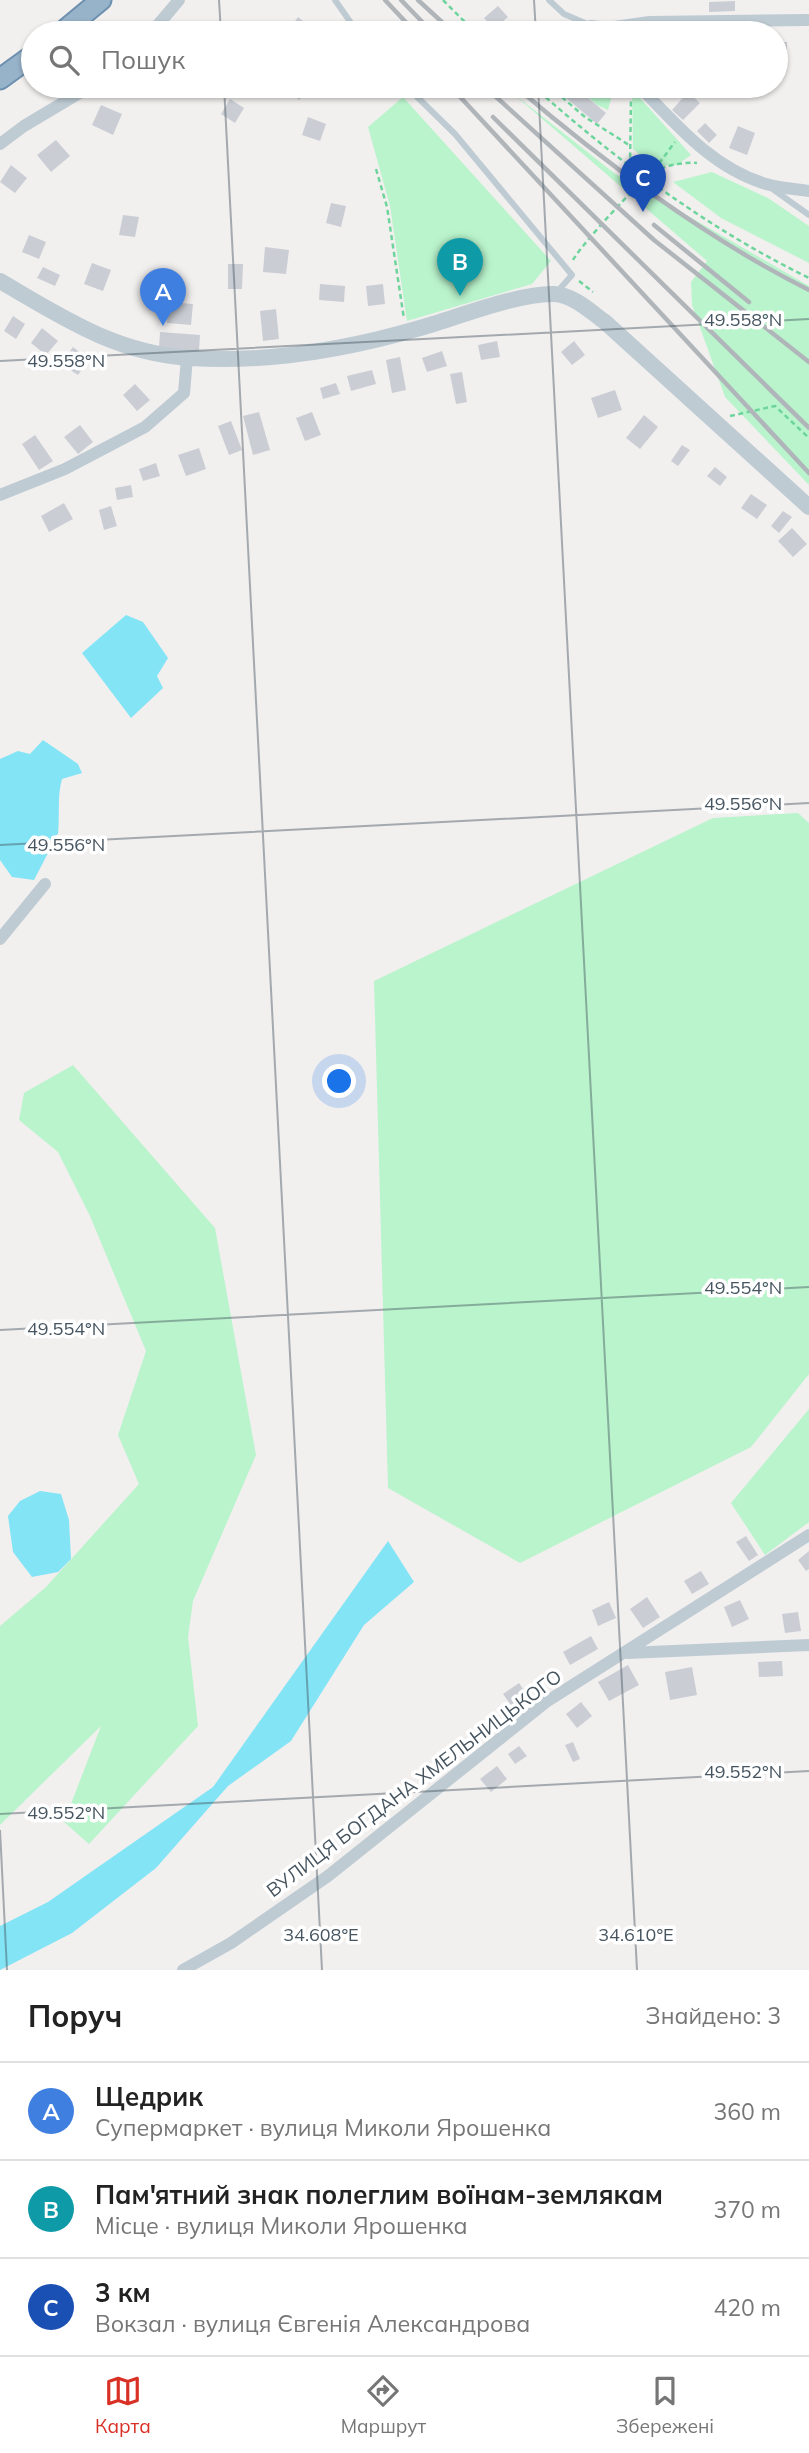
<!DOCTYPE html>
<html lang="uk">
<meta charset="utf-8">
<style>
:root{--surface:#fff;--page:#f6f6f6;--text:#222;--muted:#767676;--line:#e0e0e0;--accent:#d93025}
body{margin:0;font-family:Mulish,sans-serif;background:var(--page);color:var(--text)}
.you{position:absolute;left:340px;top:1082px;width:24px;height:24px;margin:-18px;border:5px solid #fff;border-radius:50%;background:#1a73e8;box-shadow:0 0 0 10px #1a73e833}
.badge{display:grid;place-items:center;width:46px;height:46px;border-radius:50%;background:var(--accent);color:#fff;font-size:23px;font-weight:700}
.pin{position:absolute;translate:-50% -58px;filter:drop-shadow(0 2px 4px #0008)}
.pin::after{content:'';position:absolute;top:37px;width:24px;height:21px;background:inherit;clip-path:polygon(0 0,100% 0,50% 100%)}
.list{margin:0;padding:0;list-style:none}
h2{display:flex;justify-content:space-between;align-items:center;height:91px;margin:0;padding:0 28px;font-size:30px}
h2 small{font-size:23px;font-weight:400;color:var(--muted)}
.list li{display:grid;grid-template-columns:46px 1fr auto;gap:21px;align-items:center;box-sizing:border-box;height:98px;padding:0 28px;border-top:2px solid var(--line)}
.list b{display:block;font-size:26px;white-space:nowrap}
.list p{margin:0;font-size:23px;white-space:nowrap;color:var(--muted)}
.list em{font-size:23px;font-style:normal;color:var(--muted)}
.icon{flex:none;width:38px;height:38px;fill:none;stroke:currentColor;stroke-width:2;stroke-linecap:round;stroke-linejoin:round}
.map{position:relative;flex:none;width:809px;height:1970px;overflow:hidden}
.search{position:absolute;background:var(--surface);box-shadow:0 2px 5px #0004;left:21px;right:21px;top:21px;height:77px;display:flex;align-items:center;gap:18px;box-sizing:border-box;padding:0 24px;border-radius:38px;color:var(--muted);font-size:26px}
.sheet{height:385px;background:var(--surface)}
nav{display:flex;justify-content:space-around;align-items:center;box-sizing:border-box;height:98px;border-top:2px solid var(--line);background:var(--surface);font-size:19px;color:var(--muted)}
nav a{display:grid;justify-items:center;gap:4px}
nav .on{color:var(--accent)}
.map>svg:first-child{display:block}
.green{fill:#b9f4cc}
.water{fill:#82e4f5}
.building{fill:#caced4}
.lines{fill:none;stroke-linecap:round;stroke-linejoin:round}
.trunk-casing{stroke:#6d90af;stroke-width:23}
.path{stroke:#6dd59c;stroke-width:2.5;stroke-dasharray:5 3.5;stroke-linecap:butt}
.service{stroke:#becbd3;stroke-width:6}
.minor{stroke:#becbd3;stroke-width:12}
.tertiary{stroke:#becbd3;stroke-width:16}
.trunk{stroke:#97b3ca;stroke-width:19}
.rail{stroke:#b0b5ba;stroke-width:4.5}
.ticks{fill:none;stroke:#45545f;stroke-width:2;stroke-opacity:0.45}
.labels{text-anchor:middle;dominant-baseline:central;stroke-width:7;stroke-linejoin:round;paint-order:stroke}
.street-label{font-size:19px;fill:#45545f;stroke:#fff}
.ticks-label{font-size:18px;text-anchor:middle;fill:#45545f;stroke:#fff;stroke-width:7;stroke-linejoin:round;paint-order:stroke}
</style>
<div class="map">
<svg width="809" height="1970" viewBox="0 0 809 1970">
<rect width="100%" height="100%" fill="#f2efef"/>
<path class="green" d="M576 86H612L614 88 608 110 597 105Z
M632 89 691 155 677 165 654 166 633 149Z
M510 91 614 173 809 286V485L725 397 692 305 691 282 707 261Z
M403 97 551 261 532 284 407 321 390 206 368 127Z
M712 172 768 198 809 226V263L721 218 673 182Z
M798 813 809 823V1374L751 1447 520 1563 388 1488 374 981 713 818Z
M73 1065 215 1228 256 1455 193 1601 188 1637 198 1726 89 1844 64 1822 101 1726 0 1825V1626L46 1587 139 1484 118 1435 146 1351 90 1216 58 1152 19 1120 24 1093Z
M809 1409V1522L765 1555 731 1503Z"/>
<path class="water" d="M126 615 143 622 168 658 157 676 163 688 131 718 82 653Z
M43 740 78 764 82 773 62 779C57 796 60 815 58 834L43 845 48 853 34 880 12 877 0 860V759L18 751 30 754Z
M40 1491 61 1494 69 1520 71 1559 58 1572 32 1577 13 1552 8 1516 20 1501Z
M388 1541 414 1582 364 1625 291 1741 228 1786 156 1868 72 1933 0 1970V1926L48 1902 213 1787Z"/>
<path class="building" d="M735 1V11L709 12V2Z
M498 6 508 17 494 29 484 18Z
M298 17 310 27 304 33H287Z
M776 42H787V66H776Z
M137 86H169L163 98Z
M291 86H300L307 91 299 100 288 89Z
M564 86H574L606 113 597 124 559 92Z
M688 92 700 103 683 120 672 110Z
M230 99 244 108 235 123 221 114Z
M101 105 122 114 113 135 92 125Z
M308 117 326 124 320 141 302 135Z
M705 123 717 135 709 143 697 131Z
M738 126 755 133 747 155 729 148Z
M56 140 70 156 51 172 37 155Z
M11 165 27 178 15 193 0 182Z
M331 203 346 206 341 227 326 223Z
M123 215 139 217 135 237 119 235Z
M29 235 46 242 39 259 22 252Z
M265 247 289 250 286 274 263 272Z
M92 263 111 270 103 291 84 284Z
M228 264H243L242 289H228Z
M43 267 60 275 55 286 37 278Z
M320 284 345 286 344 302 319 300Z
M383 284 385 304 368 306 366 286Z
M168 302 193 304 191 325 167 323Z
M276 309 279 339 263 341 260 311Z
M13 316 25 324 16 339 4 331Z
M42 328 58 341 46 355 31 343Z
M160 332 200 335 199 351 159 348Z
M497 341 500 357 481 360 478 345Z
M574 341 585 355 572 365 561 352Z
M73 347 89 359 78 375 61 364Z
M442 351 447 366 427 372 422 358Z
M400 357 406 390 392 393 386 360Z
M372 370 376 384 351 391 347 376Z
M462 372 467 402 456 404 450 374Z
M336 383 340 394 323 399 320 388Z
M135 384 150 400 137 411 123 395Z
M615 390 622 410 598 418 591 398Z
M259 412 270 450 253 455 243 416Z
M312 412 321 435 305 441 296 418Z
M644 415 658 427 640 449 626 438Z
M231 421 242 450 229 455 218 426Z
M80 425 93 442 78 454 64 437Z
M35 435 53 461 39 470 22 444Z
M682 445 690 450 678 466 671 461Z
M199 448 206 469 186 476 178 455Z
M156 463 160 476 143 481 139 469Z
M715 467 727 477 720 486 707 476Z
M131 485 133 497 117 500 115 488Z
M751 494 767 505 757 519 741 508Z
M64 503 73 519 49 532 41 516Z
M111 506 117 526 104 530 99 510Z
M783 511 792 517 779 533 771 526Z
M792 528 807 544 793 557 778 541Z
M746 1536 758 1555 749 1561 736 1542Z
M809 1551V1569L806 1571 798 1560Z
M701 1571 709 1584 692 1594 684 1581Z
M647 1597 660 1617 643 1628 630 1609Z
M740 1600 749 1619 732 1627 724 1607Z
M609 1602 616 1618 598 1626 592 1610Z
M798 1612 801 1631 785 1633 782 1614Z
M591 1636 598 1649 570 1665 563 1652Z
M782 1661 783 1676 759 1677 758 1662Z
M628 1665 639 1685 609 1701 598 1682Z
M692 1667 697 1695 670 1700 665 1672Z
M519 1683 527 1695 511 1705 503 1694Z
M581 1702 592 1716 577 1728 566 1714Z
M573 1742 580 1759 573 1762 565 1745Z
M519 1746 527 1756 515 1764 508 1754Z
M497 1766 507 1779 491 1792 480 1779Z"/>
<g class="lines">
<g class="trunk-casing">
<path id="trunk" d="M61 33 101 0
M0 79 33 55"/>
</g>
<path class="path" d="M443 0 476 33
M533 86C617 161 707 228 809 278
M549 86 585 117 629 145
M630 166 631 96
M376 169 387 207 404 319
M654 170 675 142
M573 260C581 245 642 178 655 171 667 165 684 162 697 163
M579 281 593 292
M730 416 775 406 809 438"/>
<path class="service" d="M335 0 358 33
M549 0 564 14 592 26
M406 86 455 134 572 275 557 292
M774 190 809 215"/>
<path class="minor" d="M591 26 608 28 649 22 809 20
M151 33 179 0
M639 86C677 125 712 168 766 184 780 188 795 189 809 191
M0 144 24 126 91 86
M0 495 65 469 145 427 184 393 187 358
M0 939 45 884
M628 1653 809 1645
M183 1970 231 1943 328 1876 546 1702 809 1535"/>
<path class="tertiary" d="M0 281C62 317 115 353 190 358 268 363 345 350 420 328 456 318 518 293 554 294 573 295 590 311 605 322L809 507"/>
<use href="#trunk" class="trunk"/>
<path class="rail" d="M385 0 416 33
M401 0 433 33
M418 0 454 33
M450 86 809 473
M484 86 654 240 809 362
M515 86C601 160 707 239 809 290
M493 117 809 428
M654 225 749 302"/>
</g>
<path class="ticks" d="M219 0 221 33M534 0 536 33M224 86 322 1970M538 86 637 1970M0 361 809 319M0 845 809 803M0 1330 809 1287M0 1814 809 1771M0 1830 7 1970"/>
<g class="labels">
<g class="street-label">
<text transform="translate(414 1783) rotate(-37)">ВУЛИЦЯ БОГДАНА ХМЕЛЬНИЦЬКОГО</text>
</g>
</g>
<g class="ticks-label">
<text x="743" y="326">49.558°N</text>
<text x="66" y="367">49.558°N</text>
<text x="743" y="810">49.556°N</text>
<text x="66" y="851">49.556°N</text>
<text x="743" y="1294">49.554°N</text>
<text x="66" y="1335">49.554°N</text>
<text x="743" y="1778">49.552°N</text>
<text x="66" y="1819">49.552°N</text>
<text x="321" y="1941">34.608°E</text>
<text x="636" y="1941">34.610°E</text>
</g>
</svg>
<div class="you"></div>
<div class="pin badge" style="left:163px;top:326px;background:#3f7fe0">A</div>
<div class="pin badge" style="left:460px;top:296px;background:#0f9aa8">B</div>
<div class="pin badge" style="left:643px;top:212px;background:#1a4fb4">C</div>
<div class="search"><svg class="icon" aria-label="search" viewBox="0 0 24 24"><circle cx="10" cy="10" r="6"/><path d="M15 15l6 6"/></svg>Пошук</div>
</div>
<section class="sheet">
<h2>Поруч<small>Знайдено: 3</small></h2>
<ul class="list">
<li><span class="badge" style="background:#3f7fe0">A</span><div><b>Щедрик</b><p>Супермаркет · вулиця Миколи Ярошенка</p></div><em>360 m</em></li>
<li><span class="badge" style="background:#0f9aa8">B</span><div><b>Пам'ятний знак полеглим воїнам-землякам</b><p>Місце · вулиця Миколи Ярошенка</p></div><em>370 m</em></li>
<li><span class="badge" style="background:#1a4fb4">C</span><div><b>3 км</b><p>Вокзал · вулиця Євгенія Александрова</p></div><em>420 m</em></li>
</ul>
</section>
<nav>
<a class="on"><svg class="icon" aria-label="map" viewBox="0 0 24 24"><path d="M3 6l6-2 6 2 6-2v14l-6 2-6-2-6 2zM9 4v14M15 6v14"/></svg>Карта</a>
<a><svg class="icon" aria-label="directions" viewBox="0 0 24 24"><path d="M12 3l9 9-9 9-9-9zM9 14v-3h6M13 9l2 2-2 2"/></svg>Маршрут</a>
<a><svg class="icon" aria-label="saved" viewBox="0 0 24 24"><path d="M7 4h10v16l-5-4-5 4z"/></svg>Збережені</a>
</nav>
